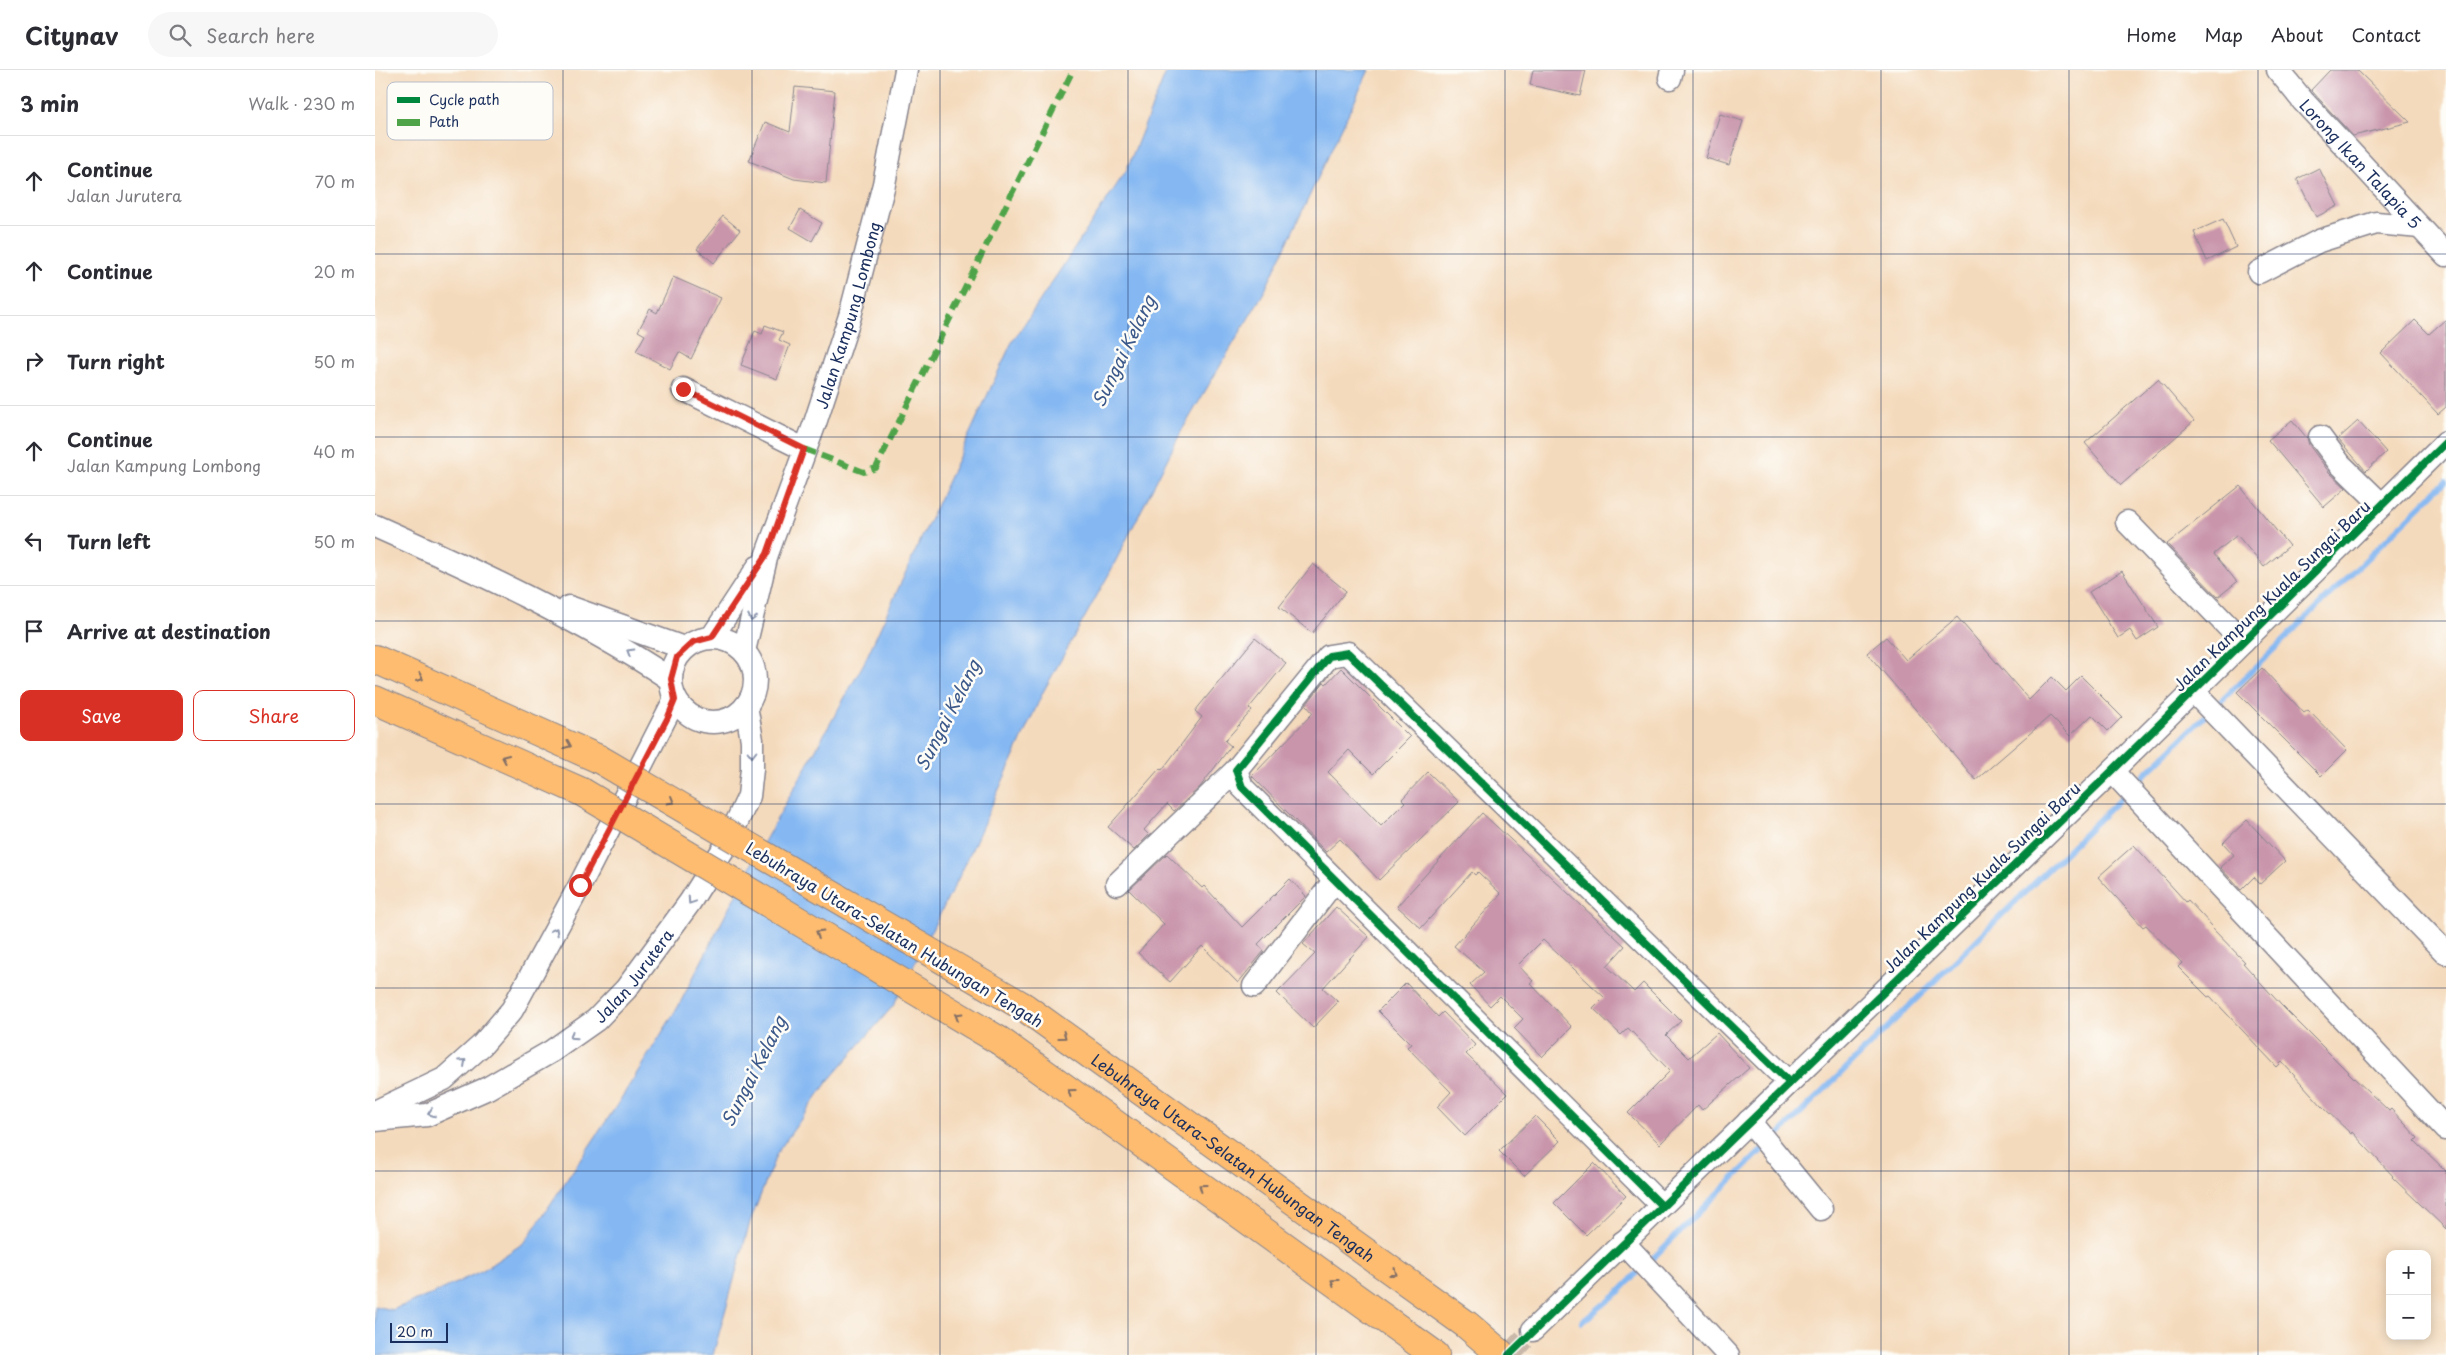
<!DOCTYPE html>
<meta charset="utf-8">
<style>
:root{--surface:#fff;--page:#f7f7f7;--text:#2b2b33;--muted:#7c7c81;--line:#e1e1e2;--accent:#d93025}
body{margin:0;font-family:"Playpen Sans",sans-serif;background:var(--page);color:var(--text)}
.controls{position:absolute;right:15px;bottom:15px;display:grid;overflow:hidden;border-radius:10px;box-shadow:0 2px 12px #0003}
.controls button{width:45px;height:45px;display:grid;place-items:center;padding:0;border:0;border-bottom:1px solid var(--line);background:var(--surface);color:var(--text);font:25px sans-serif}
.scale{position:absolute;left:15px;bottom:12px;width:58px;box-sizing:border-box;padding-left:5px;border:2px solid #1b2f5e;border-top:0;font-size:14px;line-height:18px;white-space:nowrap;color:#1b2f5e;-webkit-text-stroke:4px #fdfcf7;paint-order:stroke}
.stop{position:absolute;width:15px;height:15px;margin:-11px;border:4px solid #d93025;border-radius:50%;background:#fff}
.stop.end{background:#d93025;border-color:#fff;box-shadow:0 1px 5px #0008}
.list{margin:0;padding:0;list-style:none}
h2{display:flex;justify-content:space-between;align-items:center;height:65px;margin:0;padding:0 20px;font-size:21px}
h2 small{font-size:16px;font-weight:400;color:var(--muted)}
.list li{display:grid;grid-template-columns:32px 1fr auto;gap:15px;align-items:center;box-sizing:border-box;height:90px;padding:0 20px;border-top:1px solid var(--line)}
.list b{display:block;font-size:19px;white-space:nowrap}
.list p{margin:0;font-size:16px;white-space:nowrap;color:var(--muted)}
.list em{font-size:16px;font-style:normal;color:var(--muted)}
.actions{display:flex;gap:10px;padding:15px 20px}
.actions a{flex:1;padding:11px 0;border:1px solid var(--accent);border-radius:10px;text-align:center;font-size:18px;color:var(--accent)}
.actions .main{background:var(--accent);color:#fff}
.icon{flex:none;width:28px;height:28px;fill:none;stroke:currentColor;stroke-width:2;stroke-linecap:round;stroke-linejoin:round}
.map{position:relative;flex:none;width:2071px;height:1285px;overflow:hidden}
header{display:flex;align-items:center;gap:30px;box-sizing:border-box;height:70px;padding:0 25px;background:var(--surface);border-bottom:1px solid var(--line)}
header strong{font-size:24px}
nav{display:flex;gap:28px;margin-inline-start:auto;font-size:18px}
.search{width:350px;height:45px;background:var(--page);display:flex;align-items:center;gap:12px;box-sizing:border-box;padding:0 18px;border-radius:28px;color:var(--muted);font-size:19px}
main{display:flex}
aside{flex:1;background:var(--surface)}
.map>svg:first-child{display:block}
.water{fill:#85b8f2;stroke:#5074a8}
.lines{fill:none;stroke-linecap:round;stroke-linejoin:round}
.stream{stroke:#85b8f2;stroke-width:5.5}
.building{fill:#c995ab}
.minor-tunnel{stroke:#c9b8a9;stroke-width:22;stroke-dasharray:22 11;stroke-linecap:butt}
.minor-casing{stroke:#88848d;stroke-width:25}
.highway-casing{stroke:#88848d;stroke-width:30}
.minor{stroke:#fff;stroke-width:22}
.highway{stroke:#fdbc70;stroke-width:28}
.highway-bridge-casing{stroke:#88848d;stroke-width:30;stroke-linecap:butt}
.highway-bridge{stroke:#fdbc70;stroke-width:28}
.quiet{stroke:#4fa44a;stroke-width:6;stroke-dasharray:12 6;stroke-linecap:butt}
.cycleway-casing{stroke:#fdfcf7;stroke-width:11}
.cycleway{stroke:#00873e;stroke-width:8}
.oneway{stroke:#8d97ae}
.oneway2{stroke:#816e66}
.route{stroke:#d93025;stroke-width:6}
.grid{fill:none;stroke:#1b2f5e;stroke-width:1;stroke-opacity:0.55}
.labels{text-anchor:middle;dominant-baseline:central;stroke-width:5;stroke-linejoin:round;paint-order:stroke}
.street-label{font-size:16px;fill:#1b2f5e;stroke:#fdfcf7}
.water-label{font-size:18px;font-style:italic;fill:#3b588a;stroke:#fdfcf7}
.key{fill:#fdfcf7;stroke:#b9bec9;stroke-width:1}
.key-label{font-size:14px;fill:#1b2f5e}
</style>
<header>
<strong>Citynav</strong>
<div class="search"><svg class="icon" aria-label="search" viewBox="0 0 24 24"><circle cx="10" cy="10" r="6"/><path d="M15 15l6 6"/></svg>Search here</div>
<nav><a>Home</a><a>Map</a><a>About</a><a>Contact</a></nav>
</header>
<main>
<aside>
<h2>3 min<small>Walk · 230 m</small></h2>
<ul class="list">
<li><svg class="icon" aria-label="ahead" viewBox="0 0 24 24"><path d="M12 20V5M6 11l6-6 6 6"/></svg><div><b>Continue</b><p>Jalan Jurutera</p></div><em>70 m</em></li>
<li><svg class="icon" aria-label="ahead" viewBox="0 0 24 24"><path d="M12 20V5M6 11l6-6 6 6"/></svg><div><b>Continue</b></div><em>20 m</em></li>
<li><svg class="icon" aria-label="right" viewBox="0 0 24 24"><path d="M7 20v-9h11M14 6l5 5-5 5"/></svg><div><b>Turn right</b></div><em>50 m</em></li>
<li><svg class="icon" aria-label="ahead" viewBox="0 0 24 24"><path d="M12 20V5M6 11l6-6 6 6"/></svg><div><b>Continue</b><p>Jalan Kampung Lombong</p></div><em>40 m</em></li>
<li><svg class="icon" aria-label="left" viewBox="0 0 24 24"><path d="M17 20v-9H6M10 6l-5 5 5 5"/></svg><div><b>Turn left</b></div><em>50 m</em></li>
<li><svg class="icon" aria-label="arrive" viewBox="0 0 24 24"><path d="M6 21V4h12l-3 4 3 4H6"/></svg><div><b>Arrive at destination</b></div></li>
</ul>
<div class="actions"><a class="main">Save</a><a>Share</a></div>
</aside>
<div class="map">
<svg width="2071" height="1285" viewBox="0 0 2071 1285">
<rect width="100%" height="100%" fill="#fdfcf7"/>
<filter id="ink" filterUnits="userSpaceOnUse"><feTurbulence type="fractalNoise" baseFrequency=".02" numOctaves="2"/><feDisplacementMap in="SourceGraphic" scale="10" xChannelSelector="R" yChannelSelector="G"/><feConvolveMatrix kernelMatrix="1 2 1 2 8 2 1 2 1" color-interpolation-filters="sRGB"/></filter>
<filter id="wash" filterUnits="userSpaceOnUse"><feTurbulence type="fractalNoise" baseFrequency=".0096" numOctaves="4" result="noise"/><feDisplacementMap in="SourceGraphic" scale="20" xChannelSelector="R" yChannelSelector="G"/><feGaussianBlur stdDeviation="1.12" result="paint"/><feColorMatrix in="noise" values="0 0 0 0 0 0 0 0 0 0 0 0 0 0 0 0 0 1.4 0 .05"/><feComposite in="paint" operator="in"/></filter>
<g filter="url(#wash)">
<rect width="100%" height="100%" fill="#f4dabc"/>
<path class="water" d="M792 0H994L889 222 807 360 734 504 668 622 587 801 518 936 453 1011 402 1083 375 1152 338 1285H0V1236L17 1240 60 1223 108 1200 150 1172 242 1035 303 937 374 799 489 593 636 274 751 101Z"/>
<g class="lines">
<path class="stream" d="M1840 637 2071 411
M1757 717 1833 643
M1397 1071 1751 723
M1274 1192 1390 1077
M1207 1252 1245 1221 1267 1198"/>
</g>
<g id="blocks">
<path class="building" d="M1158 0H1211L1205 26 1155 15Z
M1955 0H1982L2035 52 1978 66 1936 20Z
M420 17 460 21 451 113 419 109 374 91 390 52 415 62Z
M1345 44 1368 51 1354 95 1331 88Z
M1944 98 1963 136 1941 147 1922 109Z
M425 140 447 153 437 171 415 158Z
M348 146 365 160 339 193 322 179Z
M1848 149 1861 177 1832 191 1819 162Z
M298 207 346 228 316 289 304 282 295 299 261 281 270 265 263 261 275 239 282 243Z
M2071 249V337L2063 344 2006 283 2040 250 2054 264Z
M390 255 408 262 404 270 415 275 402 309 366 295 380 261 387 264Z
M1783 309 1819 351 1746 415 1710 373Z
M1917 350 1932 368 1934 375 1954 402 1971 418 1949 437 1893 370Z
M1983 351 2011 382 1991 401 1963 369Z
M1865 416 1914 476 1889 497 1862 465 1839 484 1862 512 1843 527 1792 474Z
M938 494 971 521 937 563 904 537Z
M1747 501 1783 557 1762 571 1755 560 1743 568 1714 522Z
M1582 547 1654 630 1677 607 1691 621 1706 606 1747 647 1733 661 1717 645 1695 666 1675 646 1601 710 1492 583 1511 567 1531 590Z
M880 568 911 593 874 638 877 640 850 671 856 676 825 717 799 741 792 734 769 760 774 765 759 780 733 757 785 698 787 700 827 647 820 641Z
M966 598 1035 667 998 704 974 680 953 702 1006 756 1030 732 1027 729 1053 702 1084 732 1004 810 965 769 951 782 877 706 938 643 931 635 949 612 951 614Z
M1887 598 1929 643 1933 640 1972 680 1946 706 1862 622Z
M1107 743 1250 876 1232 896 1259 922 1268 913 1306 951 1291 965 1314 988 1342 963 1374 998 1327 1040 1323 1035 1285 1074 1253 1043 1295 1001 1253 958 1246 965 1218 938 1229 927 1168 870 1143 895 1158 911 1155 913 1197 957 1167 987 1139 958 1148 949 1125 926 1115 936 1095 915 1109 902 1079 876 1126 824 1103 802 1100 805 1097 802 1046 858 1022 836Z
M1872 750 1910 791 1885 814 1879 807 1866 820 1845 797 1859 785 1848 773Z
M1759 775 1811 832 1813 830 1837 856 1836 857 1870 892 1868 893 1906 935 1978 1007 2014 1041 2016 1039 2043 1068 2040 1071 2071 1101V1159L2017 1107 2018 1106 1977 1062 1976 1064 1948 1037 1907 992 1902 997 1835 926 1833 927 1803 897 1807 893 1771 855 1768 857 1723 807Z
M792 784 827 818 829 816 867 857 915 809 931 826 883 874 889 881 863 913 827 876 795 912 763 883 789 854 754 820Z
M961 837 994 867 948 918 963 932 938 958 902 923 940 884 928 874Z
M1031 913 1063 947 1068 942 1100 975 1091 984 1132 1024 1090 1066 1062 1037 1076 1022 1032 977 1036 974 1003 941Z
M1160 1046 1185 1071 1149 1106 1124 1081Z
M1219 1093 1251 1126 1211 1165 1179 1133Z"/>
</g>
</g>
<g filter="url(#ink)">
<use href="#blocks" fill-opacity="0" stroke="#88848d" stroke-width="1"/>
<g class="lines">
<path class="minor-tunnel" d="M1134 1285 1158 1260"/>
<g class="minor-casing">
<g id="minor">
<path id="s1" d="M1903 0 1928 31 2071 185"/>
<path d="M1295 8 1297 0"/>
<path d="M1884 202 1944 171 2001 153 2045 157"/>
<path d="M308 319 429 379"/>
<path d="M1945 367 1965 394 2007 435"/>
<path d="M1752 452 1868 572"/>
<path d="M0 456C101 501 203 548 295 609"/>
<path d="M194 537 309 578"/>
<path d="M337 567 383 497"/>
<circle cx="338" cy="610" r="42"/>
<path id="s2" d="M369 581 392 484 440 353 475 246 509 114 531 0"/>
<path d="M1818 621 2071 883"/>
<path d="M1737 701 2071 1059"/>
<path d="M742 814 861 700"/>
<path d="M879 916 960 810"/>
<path d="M0 1042 69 1009 107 975 137 940 205 815 300 629"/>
<path id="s3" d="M0 1050 52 1045 113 1018 177 981 221 950 251 919 315 832 351 775 374 726 377 699V670L371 636"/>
<path d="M1374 1051 1446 1139"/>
<path d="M1286 1135 867 717 861 700 954 586 973 583 1414 1012"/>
<path d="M1248 1172 1353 1285"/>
<path d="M1158 1260 1737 701 2071 372"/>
</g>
</g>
<g class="highway-casing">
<g id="highway">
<path d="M0 589 224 689"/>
<path d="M0 630 207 722"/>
<path id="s4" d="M649 937 1092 1255 1127 1285"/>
<path d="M625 971 1060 1285"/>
</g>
</g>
<use href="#minor" class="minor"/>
<use href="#highway" class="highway"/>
<g class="highway-bridge-casing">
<path id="highway-bridge" d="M224 689 649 937
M207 722 625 971"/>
</g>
<use href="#highway-bridge" class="highway-bridge"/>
<path class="quiet" d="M429 379 489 402 501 398 698 0"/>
<g class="cycleway-casing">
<path id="cycleway" d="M1286 1135 867 717 861 700 954 586 973 583 1414 1012
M1134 1285 1737 701 2071 372"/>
</g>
<use href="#cycleway" class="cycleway"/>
</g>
<defs><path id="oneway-chevron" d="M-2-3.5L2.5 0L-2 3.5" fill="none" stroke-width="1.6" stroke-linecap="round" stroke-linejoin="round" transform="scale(1.25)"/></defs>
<g class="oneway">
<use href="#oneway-chevron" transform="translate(377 548) rotate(103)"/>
<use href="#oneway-chevron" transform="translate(255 582) rotate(-149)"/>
<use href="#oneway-chevron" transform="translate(377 684) rotate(90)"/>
<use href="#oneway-chevron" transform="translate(316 831) rotate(124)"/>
<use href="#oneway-chevron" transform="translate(180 861) rotate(-62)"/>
<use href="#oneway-chevron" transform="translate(198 966) rotate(145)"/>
<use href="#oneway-chevron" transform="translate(88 992) rotate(-42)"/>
<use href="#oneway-chevron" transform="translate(56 1043) rotate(161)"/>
</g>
<g class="oneway2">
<use href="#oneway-chevron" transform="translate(45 608) rotate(24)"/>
<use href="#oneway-chevron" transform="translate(193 675) rotate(24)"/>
<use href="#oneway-chevron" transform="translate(130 688) rotate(-156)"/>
<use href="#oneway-chevron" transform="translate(296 731) rotate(30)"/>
<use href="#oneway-chevron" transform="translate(444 863) rotate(-149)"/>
<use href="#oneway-chevron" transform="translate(583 946) rotate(-149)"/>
<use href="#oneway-chevron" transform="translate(688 966) rotate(36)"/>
<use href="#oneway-chevron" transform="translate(696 1022) rotate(-144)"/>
<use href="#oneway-chevron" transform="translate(827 1117) rotate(-144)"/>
<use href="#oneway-chevron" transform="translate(1019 1203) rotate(36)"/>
<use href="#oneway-chevron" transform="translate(959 1212) rotate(-144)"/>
</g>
</g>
<g class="lines" filter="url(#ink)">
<path class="route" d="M205 815 293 647 300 630 296 609 302 587 318 572 337 567 392 484 429 379 308 319"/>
</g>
<path class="grid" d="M188 0V1285M377 0V1285M565 0V1285M753 0V1285M941 0V1285M1130 0V1285M1318 0V1285M1506 0V1285M1694 0V1285M1883 0V1285M0 184H2071M0 367H2071M0 551H2071M0 734H2071M0 918H2071M0 1101H2071"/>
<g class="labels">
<g class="street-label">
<text stroke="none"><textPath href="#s1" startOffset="125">Lorong Ikan Talapia 5</textPath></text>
<text stroke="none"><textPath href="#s2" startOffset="352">Jalan Kampung Lombong</textPath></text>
<text transform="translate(1896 525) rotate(-44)">Jalan Kampung Kuala Sungai Baru</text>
<text transform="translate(1606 807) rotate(-44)">Jalan Kampung Kuala Sungai Baru</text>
<text transform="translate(520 864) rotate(31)">Lebuhraya Utara–Selatan Hubungan Tengah</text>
<text stroke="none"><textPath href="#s3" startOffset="305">Jalan Jurutera</textPath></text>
<text stroke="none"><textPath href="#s4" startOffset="258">Lebuhraya Utara–Selatan Hubungan Tengah</textPath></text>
</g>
<g class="water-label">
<text transform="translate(748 281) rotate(-64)">Sungai Kelang</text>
<text transform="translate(572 645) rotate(-63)">Sungai Kelang</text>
<text transform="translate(378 1001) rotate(-63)">Sungai Kelang</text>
</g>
</g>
<rect x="12" y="12" width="166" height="58" rx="8" class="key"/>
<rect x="22" y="27" width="23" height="6" fill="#00873e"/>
<rect x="22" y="49" width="23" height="7" fill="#4fa44a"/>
<g class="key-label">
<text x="54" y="35">Cycle path</text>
<text x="54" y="57">Path</text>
</g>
</svg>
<div class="controls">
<button>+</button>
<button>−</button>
</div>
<div class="scale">20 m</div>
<div class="stop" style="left:205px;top:815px"></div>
<div class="stop end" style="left:308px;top:319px"></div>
</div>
</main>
